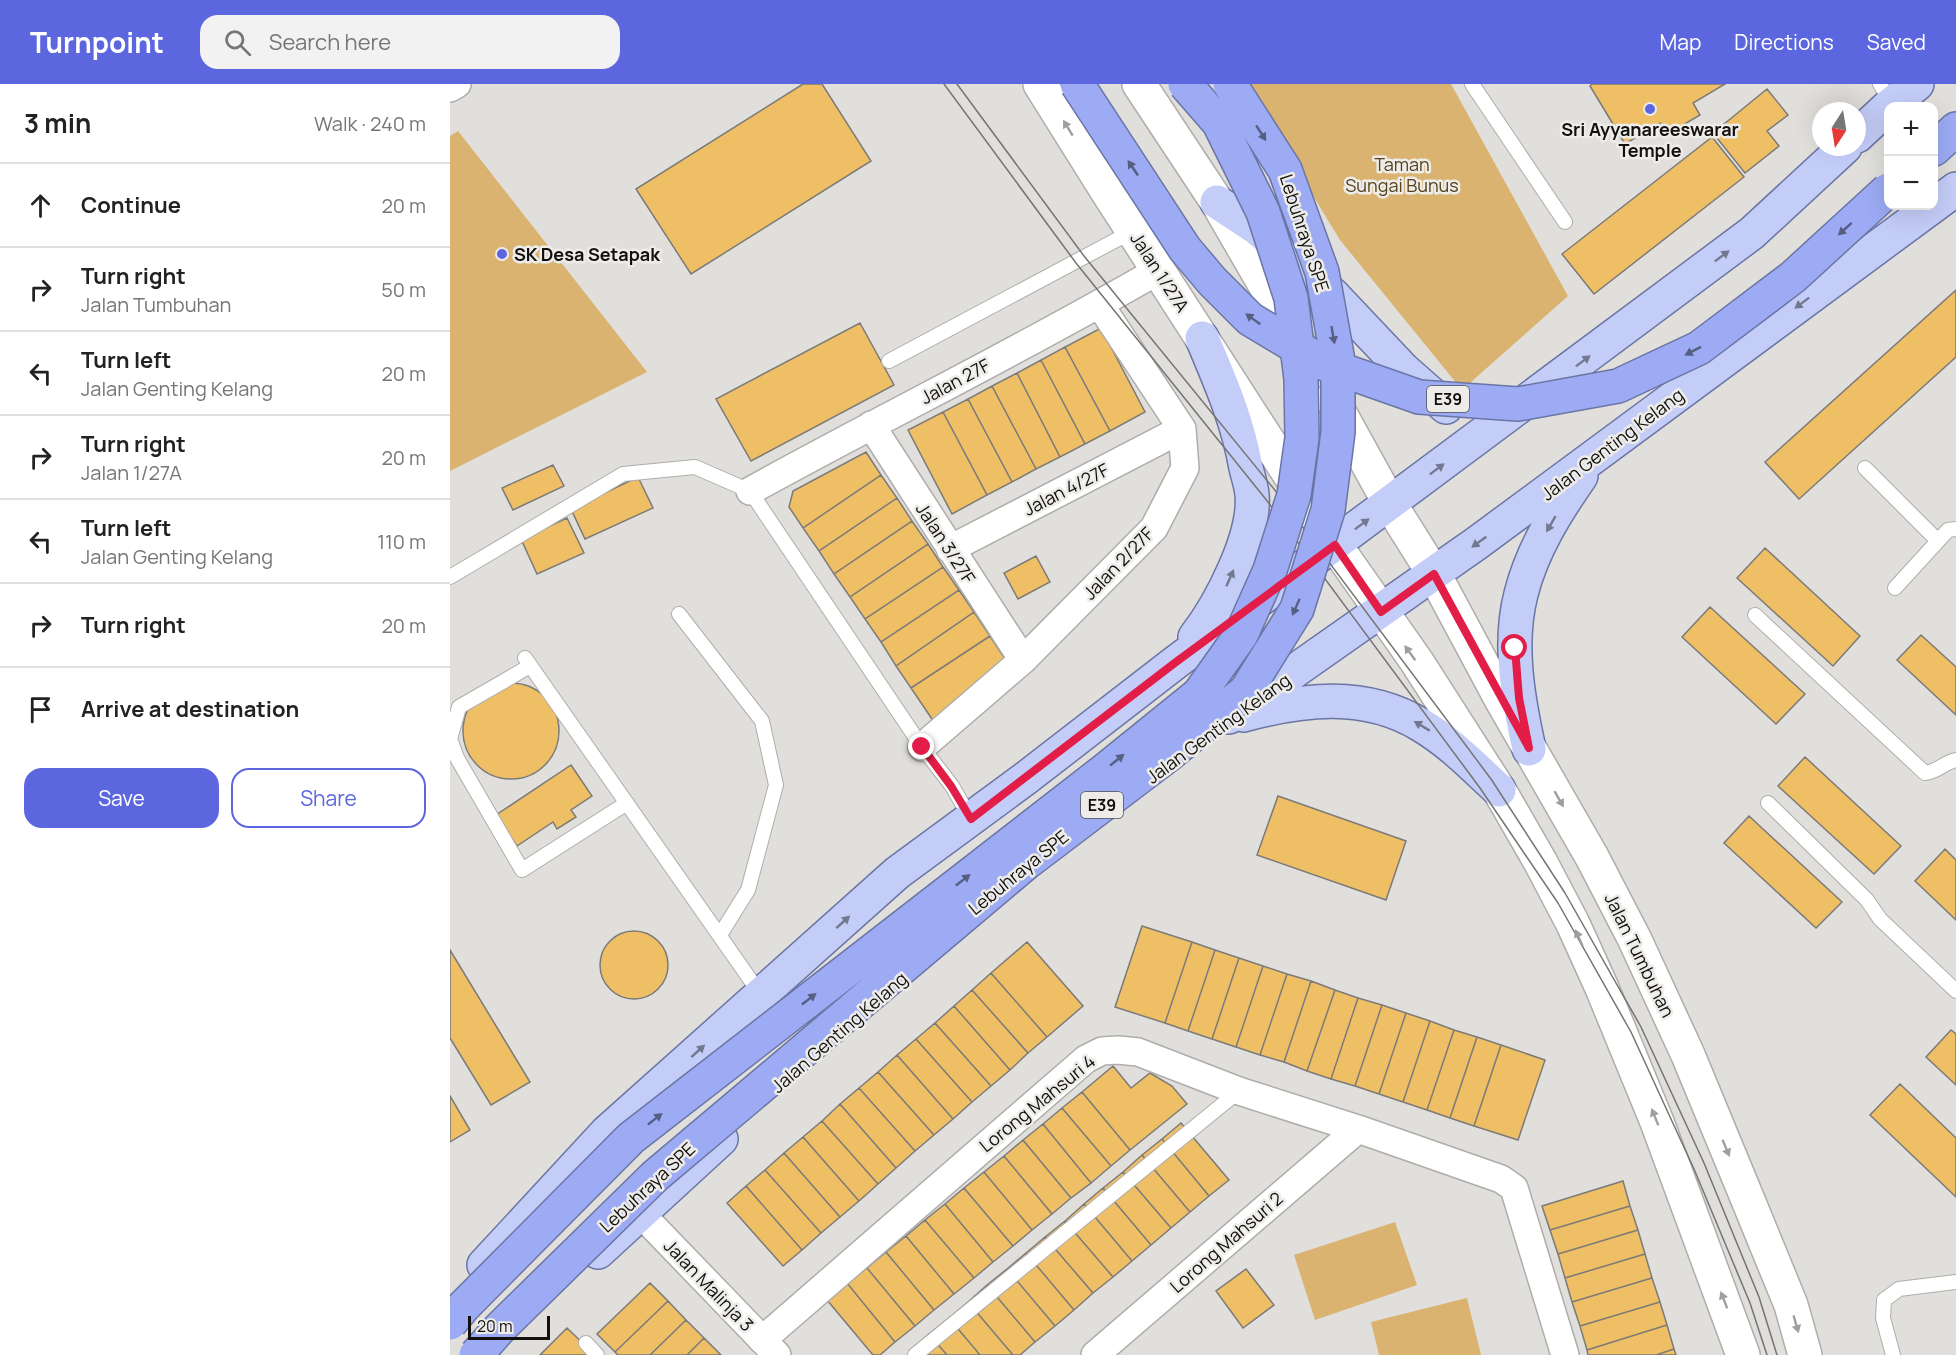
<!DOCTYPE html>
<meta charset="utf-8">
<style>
:root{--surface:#fff;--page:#f2f2f2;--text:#222;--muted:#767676;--line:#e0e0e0;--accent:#5c67df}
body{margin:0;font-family:Manrope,sans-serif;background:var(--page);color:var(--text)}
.controls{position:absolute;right:18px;top:18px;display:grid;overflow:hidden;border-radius:12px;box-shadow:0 6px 24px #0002}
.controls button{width:54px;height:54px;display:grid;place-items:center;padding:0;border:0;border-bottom:2px solid var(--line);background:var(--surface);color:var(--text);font:30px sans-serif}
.compass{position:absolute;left:1362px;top:18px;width:54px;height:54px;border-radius:50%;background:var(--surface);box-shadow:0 6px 24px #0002;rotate:192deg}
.scale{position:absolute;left:18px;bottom:15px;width:82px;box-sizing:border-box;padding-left:6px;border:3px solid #11100f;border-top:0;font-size:16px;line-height:21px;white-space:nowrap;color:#11100f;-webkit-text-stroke:4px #edece9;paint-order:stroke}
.stop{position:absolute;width:18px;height:18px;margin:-14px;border:4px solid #e11d48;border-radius:50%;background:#fff}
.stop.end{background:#e11d48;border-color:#fff;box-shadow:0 2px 6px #0008}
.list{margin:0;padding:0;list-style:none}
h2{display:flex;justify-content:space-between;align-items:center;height:78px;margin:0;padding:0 24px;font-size:26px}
h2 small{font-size:20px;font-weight:400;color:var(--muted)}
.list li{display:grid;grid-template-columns:39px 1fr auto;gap:18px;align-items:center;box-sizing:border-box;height:84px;padding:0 24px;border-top:2px solid var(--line)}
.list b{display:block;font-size:22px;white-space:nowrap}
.list p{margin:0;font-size:20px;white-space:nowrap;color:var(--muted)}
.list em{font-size:20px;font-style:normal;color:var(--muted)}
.actions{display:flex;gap:12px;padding:18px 24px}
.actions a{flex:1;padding:14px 0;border:2px solid var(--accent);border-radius:18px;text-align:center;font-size:21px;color:var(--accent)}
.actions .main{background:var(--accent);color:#fff}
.icon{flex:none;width:33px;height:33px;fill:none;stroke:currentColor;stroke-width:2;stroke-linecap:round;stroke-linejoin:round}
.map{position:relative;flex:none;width:1506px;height:1271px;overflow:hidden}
header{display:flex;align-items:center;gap:36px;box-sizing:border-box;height:84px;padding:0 30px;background:var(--accent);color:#fff}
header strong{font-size:28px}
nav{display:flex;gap:33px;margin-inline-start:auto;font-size:21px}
.search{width:420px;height:54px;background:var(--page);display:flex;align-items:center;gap:15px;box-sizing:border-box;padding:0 21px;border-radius:18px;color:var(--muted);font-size:22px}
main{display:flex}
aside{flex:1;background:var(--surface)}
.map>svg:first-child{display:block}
.green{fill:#d9b36f}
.building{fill:#efbf66;stroke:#7c7a78;stroke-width:1.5}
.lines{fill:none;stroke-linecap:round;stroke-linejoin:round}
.service-casing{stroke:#afadab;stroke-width:16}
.minor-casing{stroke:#afadab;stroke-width:30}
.secondary-casing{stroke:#afadab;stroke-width:36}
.primary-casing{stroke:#6b75a4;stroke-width:36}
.motorway-casing{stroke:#6b75a4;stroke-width:36}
.service{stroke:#fff;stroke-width:14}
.minor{stroke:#fff;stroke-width:27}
.secondary{stroke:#fff;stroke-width:33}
.primary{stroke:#c4cdf8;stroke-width:33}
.motorway{stroke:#9cabf4;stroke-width:33}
.tram{stroke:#757472;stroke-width:1.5}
.motorway-bridge-casing{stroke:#6b75a4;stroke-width:36;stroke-linecap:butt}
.motorway-bridge{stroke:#9cabf4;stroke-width:33}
.oneway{fill:#a09f9f}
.oneway2{fill:#565e82}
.oneway3{fill:#73788f}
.route{stroke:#e11d48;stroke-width:8}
.poi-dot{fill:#5c67df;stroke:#edece9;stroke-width:2}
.labels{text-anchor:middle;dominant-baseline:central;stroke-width:5;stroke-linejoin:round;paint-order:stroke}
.shield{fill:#edece9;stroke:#535250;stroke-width:1.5}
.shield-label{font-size:16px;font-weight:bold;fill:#11100f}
.poi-label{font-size:18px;font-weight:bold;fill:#11100f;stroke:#edece9}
.park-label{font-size:18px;fill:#55411b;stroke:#edece9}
.street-label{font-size:18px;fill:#11100f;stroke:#edece9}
</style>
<header>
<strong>Turnpoint</strong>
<div class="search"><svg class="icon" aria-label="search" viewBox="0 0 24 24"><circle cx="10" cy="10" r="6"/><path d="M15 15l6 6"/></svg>Search here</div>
<nav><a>Map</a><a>Directions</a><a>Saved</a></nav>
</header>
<main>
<aside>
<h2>3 min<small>Walk · 240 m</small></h2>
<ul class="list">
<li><svg class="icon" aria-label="ahead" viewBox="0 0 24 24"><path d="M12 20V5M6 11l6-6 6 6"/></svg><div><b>Continue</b></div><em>20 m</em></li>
<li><svg class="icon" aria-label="right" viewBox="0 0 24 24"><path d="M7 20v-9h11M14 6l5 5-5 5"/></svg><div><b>Turn right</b><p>Jalan Tumbuhan</p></div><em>50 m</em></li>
<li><svg class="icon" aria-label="left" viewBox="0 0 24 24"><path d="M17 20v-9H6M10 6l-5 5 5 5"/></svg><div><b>Turn left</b><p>Jalan Genting Kelang</p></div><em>20 m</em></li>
<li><svg class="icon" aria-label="right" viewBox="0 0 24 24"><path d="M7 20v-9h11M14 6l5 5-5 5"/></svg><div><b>Turn right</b><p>Jalan 1/27A</p></div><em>20 m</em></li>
<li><svg class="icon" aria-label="left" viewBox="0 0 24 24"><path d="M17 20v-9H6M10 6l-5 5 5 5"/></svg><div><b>Turn left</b><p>Jalan Genting Kelang</p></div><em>110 m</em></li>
<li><svg class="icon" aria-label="right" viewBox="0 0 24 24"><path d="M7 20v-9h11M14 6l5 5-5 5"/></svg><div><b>Turn right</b></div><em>20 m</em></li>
<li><svg class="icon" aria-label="arrive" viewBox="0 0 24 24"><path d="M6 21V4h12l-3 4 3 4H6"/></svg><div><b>Arrive at destination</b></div></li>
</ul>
<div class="actions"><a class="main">Save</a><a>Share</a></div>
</aside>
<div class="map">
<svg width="1506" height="1271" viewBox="0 0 1506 1271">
<rect width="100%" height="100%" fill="#e0dfdc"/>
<path class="green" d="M795 0H1001L1118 212 1012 306 890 156Z
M8 47 197 288 0 387V52Z
M945 1138 967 1201 865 1236 844 1171Z
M1017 1214 1031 1271H929L921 1238Z"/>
<path class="building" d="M353 0H372L421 77 241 190 186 105Z
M1142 0H1275L1243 19 1250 31 1216 51 1210 39 1175 60 1140 2Z
M1317 5 1338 31 1317 47 1329 62 1295 89 1263 49Z
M1262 53 1294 93 1144 210 1112 170Z
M1506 206V273L1349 415 1315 378Z
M410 239 444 301 301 377 266 315Z
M651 244 695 328 660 347 615 263Z
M615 263 660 347 635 360 591 276Z
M591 276 635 360 610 373 567 289Z
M567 289 610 373 586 385 542 302Z
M542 302 586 385 562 398 518 315Z
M518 315 562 398 537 411 493 328Z
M493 328 537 411 502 430 458 346Z
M416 368 431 391 353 444 339 423 343 407Z
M103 381 114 402 63 426 52 404Z
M431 391 447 414 369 467 353 444Z
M188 393 203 424 135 455 121 425Z
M447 414 462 437 384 490 369 467Z
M117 434 134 469 87 490 71 455Z
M462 437 478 460 400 513 384 490Z
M478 460 493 483 415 535 400 513Z
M1315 464 1410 552 1383 582 1287 494Z
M586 472 600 498 568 515 554 489Z
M493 483 509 506 431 558 415 535Z
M509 506 524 528 446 582 431 558Z
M1260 523 1355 610 1326 640 1232 553Z
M524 528 540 552 461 604 446 582Z
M1471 551 1506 583V631L1447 576Z
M540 552 555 575 484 638 461 604Z
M13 647a48 48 0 1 1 96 0a48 48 0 1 1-96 0Z
M1355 673 1451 762 1424 790 1328 702Z
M121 681 142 712 121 726 126 733 107 745 103 738 67 762 46 731Z
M828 712 956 757 936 816 807 771Z
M1299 732 1392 818 1366 844 1274 759Z
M1495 765 1506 776V836L1465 797Z
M692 842 742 858 715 939 665 923Z
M150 881a34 34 0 1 1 68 0a34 34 0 1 1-68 0Z
M577 858 633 922 597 953 541 889Z
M742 858 765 866 738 947 715 939Z
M0 866 80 998 41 1021 0 954Z
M765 866 789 874 762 955 738 947Z
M789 874 813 882 786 963 762 955Z
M813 882 837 890 810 971 786 963Z
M541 889 597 953 578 969 522 906Z
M837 890 861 897 834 978 810 971Z
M861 897 885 906 857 987 834 978Z
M522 906 578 969 560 986 504 922Z
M885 906 908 914 881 995 857 987Z
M908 914 932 921 905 1002 881 995Z
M932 921 956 929 929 1010 905 1002Z
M504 922 560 986 541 1002 485 939Z
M956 929 980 937 953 1018 929 1010Z
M980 937 1004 946 977 1026 953 1018Z
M485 939 541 1002 522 1018 466 955Z
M1004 946 1027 953 1000 1034 977 1026Z
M1501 946 1506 950V1001L1476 973Z
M1027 953 1051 961 1024 1042 1000 1034Z
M466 955 522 1018 503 1035 447 971Z
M1051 961 1095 976 1068 1056 1024 1042Z
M447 971 503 1035 484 1051 428 988Z
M663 982 681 1004 700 989 722 1002 737 1020 680 1066 632 1008Z
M428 988 484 1051 465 1067 409 1004Z
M1450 1000 1506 1054V1113L1420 1031Z
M409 1004 465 1067 446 1084 390 1020Z
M632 1008 680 1066 661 1082 612 1024Z
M0 1012 20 1046 0 1058Z
M390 1020 446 1084 428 1100 372 1037Z
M612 1024 661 1082 641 1099 593 1040Z
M372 1037 428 1100 409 1117 353 1053Z
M731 1039 779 1096 759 1112 712 1055Z
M593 1040 641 1099 621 1114 573 1056Z
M353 1053 409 1117 390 1133 334 1069Z
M712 1055 759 1112 740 1128 692 1071Z
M573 1056 621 1114 602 1130 554 1072Z
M334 1069 390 1133 371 1149 315 1086Z
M692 1071 740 1128 721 1144 673 1088Z
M554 1072 602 1130 582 1146 534 1088Z
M315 1086 371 1149 352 1166 296 1102Z
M534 1088 582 1146 563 1162 514 1104Z
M673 1088 721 1144 701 1161 653 1104Z
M1173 1097 1180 1122 1100 1146 1092 1122Z
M296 1102 352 1166 333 1182 277 1119Z
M514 1104 563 1162 543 1178 495 1120Z
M653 1104 701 1161 682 1177 634 1120Z
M495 1120 543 1178 524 1194 475 1136Z
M634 1120 682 1177 663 1193 615 1137Z
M1180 1122 1188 1146 1108 1170 1100 1146Z
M475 1136 524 1194 504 1210 456 1152Z
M615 1137 663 1193 643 1209 595 1153Z
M1188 1146 1195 1170 1115 1194 1108 1170Z
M456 1152 504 1210 484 1226 436 1168Z
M595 1153 643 1209 624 1226 576 1169Z
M436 1168 484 1226 465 1242 417 1184Z
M576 1169 624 1226 605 1242 557 1185Z
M1195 1170 1202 1194 1122 1218 1115 1194Z
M417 1184 465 1242 445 1258 397 1199Z
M557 1185 605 1242 585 1258 537 1201Z
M796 1185 824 1221 793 1244 766 1207Z
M1202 1194 1210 1218 1130 1242 1122 1218Z
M200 1199 218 1217 165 1268 147 1250Z
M397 1199 445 1258 430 1271H423L377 1216Z
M537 1201 585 1258 570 1271H563L518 1218Z
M218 1217 236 1236 200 1271H168L165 1268Z
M518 1218 563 1271H530L499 1234Z
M1210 1218 1217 1241 1137 1266 1130 1242Z
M499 1234 530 1271H497L479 1250Z
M236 1236 254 1254 237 1271H200Z
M1217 1241 1224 1265 1206 1271H1138L1137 1266Z
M117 1244 145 1271H90Z
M479 1250 497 1271H464L460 1266Z
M254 1254 271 1271H237Z
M1224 1265 1226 1271H1206Z"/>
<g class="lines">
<g class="service-casing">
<path id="service" d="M1022 0 1115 138
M1430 0 1442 19
M439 277 683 147
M1415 384 1488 457
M0 493 173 390 245 383 300 407 472 663 502 702 521 735
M1445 504 1498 446 1506 445
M229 530 312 637 326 701 298 806 270 851
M1305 531 1475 689C1490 687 1492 679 1506 676
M75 574 311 911
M80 582 9 623 0 655 7 674 72 786 177 719
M1318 719 1417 816 1430 835 1506 907
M136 1259 147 1271
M465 1271 789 1007
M1443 1271 1433 1234 1434 1216 1449 1205 1506 1198"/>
</g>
<g class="minor-casing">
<path id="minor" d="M0 4 7 0
M421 341 573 576
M300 407C436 332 575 264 709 186
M500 465 732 345
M472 663 573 576 704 444 735 384 732 345 650 221
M191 1130 327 1271
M312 1256 636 975 652 967 668 966 688 968 789 1007 908 1045 1051 1095 1064 1104 1115 1271
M645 1271 908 1045"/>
</g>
<g class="secondary-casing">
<path id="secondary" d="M590 0 657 107 885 461 967 578 1049 706 1091 779 1123 840 1152 904 1207 1038 1293 1271
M689 0 767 118 848 258
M882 315 940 420 984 490 1051 615 1142 773 1185 856 1238 971 1298 1116 1341 1221 1355 1271"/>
</g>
<g class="primary-casing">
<path id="primary" d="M1439 22 1467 0
M1407 52 1438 23
M767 118 808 145 884 212 954 286 996 323
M745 553C770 521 806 452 802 410 801 401 798 392 796 384 788 337 770 297 752 254
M793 631C853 615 915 607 971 641 1000 658 1024 683 1049 706
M779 633 1027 459 1506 105
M1079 665C1068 615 1058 560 1071 510 1082 466 1106 428 1131 392
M148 1168 271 1055
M34 1181 157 1048 447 789 576 694 726 578 1302 149 1395 63"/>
</g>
<g class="motorway-casing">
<path id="motorway" d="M1484 65 1506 45"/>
</g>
<use href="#service" class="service"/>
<use href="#minor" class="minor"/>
<use href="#secondary" class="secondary"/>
<use href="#primary" class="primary"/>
<use href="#motorway" class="motorway"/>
<path class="tram" d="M494 0 626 179 818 418 1030 704 1108 819 1181 948 1244 1085 1300 1219 1317 1271
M507 0 634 172 828 410 1041 695 1115 809 1191 943 1254 1079 1309 1213 1327 1271"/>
<g class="motorway-bridge-casing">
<path id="motorway-bridge" d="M627 0 735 165 762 197 800 235 875 280 969 313 1068 320 1168 302 1249 264 1343 193 1438 106
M0 1239 14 1222 181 1054 655 686 749 610 791 551 820 486 844 411 852 354 851 295 841 214 813 128 769 39 735 0
M26 1271 50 1244 205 1092 576 779 717 672 796 607 847 525 878 426 888 348V277L872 188 835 86 780 0"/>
</g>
<use href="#motorway-bridge" class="motorway-bridge"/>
</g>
<defs><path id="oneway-solid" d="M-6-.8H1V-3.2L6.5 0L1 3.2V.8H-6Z" transform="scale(1.5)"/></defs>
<g class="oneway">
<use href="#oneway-solid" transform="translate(618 44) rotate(-121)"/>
<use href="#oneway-solid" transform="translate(960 569) rotate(-126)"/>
<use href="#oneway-solid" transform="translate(1109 715) rotate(60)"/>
<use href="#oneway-solid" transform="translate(1129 854) rotate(-114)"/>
<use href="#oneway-solid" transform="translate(1205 1033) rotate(-112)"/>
<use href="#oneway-solid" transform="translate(1276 1064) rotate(67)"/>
<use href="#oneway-solid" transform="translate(1274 1216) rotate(-111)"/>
<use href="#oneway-solid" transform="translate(1346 1240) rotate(74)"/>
</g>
<g class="oneway2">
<use href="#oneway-solid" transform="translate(811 49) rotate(57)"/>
<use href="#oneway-solid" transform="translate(683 84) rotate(-124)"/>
<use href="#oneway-solid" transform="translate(1395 145) rotate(138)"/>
<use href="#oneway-solid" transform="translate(803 235) rotate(-144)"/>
<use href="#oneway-solid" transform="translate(883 251) rotate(80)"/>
<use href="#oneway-solid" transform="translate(1243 267) rotate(153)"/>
<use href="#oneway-solid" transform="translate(846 523) rotate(114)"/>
<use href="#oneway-solid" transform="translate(667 676) rotate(-39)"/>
<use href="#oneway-solid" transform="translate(513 796) rotate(-38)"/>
<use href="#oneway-solid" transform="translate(359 915) rotate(-38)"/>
<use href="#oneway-solid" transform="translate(205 1035) rotate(-38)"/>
</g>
<g class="oneway3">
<use href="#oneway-solid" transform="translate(1272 172) rotate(-37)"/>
<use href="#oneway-solid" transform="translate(1352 219) rotate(143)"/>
<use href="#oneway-solid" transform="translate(1133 277) rotate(-37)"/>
<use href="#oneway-solid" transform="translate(987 385) rotate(-37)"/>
<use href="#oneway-solid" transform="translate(912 440) rotate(-37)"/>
<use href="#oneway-solid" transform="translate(1101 440) rotate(120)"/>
<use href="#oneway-solid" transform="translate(1029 458) rotate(144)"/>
<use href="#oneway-solid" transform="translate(780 494) rotate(-66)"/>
<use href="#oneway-solid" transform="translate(972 642) rotate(-149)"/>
<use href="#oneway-solid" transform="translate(393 838) rotate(-42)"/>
<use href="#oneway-solid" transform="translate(248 967) rotate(-42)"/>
</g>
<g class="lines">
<path class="route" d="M472 663 501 702 521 735 726 578 885 461 931 528 984 490 1079 664 1069 614 1065 564"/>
</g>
<g class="poi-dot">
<circle cx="1200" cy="25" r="6"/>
<circle cx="52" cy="170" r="6"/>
</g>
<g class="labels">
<g class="shield">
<rect x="977" y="302" width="42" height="26" rx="4.5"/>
<rect x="631" y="708" width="42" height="26" rx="4.5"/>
</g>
<g class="shield-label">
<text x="998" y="315">E39</text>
<text x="652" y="721">E39</text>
</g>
<g class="poi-label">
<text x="1200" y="45">Sri Ayyanareeswarar<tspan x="1200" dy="21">Temple</tspan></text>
<text x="64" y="170" text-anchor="start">SK Desa Setapak</text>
</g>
<g class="park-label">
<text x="952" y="80">Taman<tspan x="952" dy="21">Sungai Bunus</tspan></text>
</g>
<g class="street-label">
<text transform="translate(855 149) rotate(72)">Lebuhraya SPE</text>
<text transform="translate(710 188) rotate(57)">Jalan 1/27A</text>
<text transform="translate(505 297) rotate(-28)">Jalan 27F</text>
<text transform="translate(1162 360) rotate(-37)">Jalan Genting Kelang</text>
<text transform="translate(616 405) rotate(-27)">Jalan 4/27F</text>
<text transform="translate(496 459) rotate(57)">Jalan 3/27F</text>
<text transform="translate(668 479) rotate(-46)">Jalan 2/27F</text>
<text transform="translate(768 644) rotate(-36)">Jalan Genting Kelang</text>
<text transform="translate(568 788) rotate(-39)">Lebuhraya SPE</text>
<text transform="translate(1190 871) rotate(64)">Jalan Tumbuhan</text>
<text transform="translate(389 948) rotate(-41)">Jalan Genting Kelang</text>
<text transform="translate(587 1019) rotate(-39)">Lorong Mahsuri 4</text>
<text transform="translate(197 1103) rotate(-43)">Lebuhraya SPE</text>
<text transform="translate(776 1158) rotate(-41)">Lorong Mahsuri 2</text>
<text transform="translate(259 1201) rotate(46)">Jalan Malinja 3</text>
</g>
</g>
</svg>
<div class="controls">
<button>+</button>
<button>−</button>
</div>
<svg class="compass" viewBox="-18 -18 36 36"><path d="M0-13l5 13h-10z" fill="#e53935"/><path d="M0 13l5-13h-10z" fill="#767676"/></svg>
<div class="scale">20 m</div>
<div class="stop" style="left:1065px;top:564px"></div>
<div class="stop end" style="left:472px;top:663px"></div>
</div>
</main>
